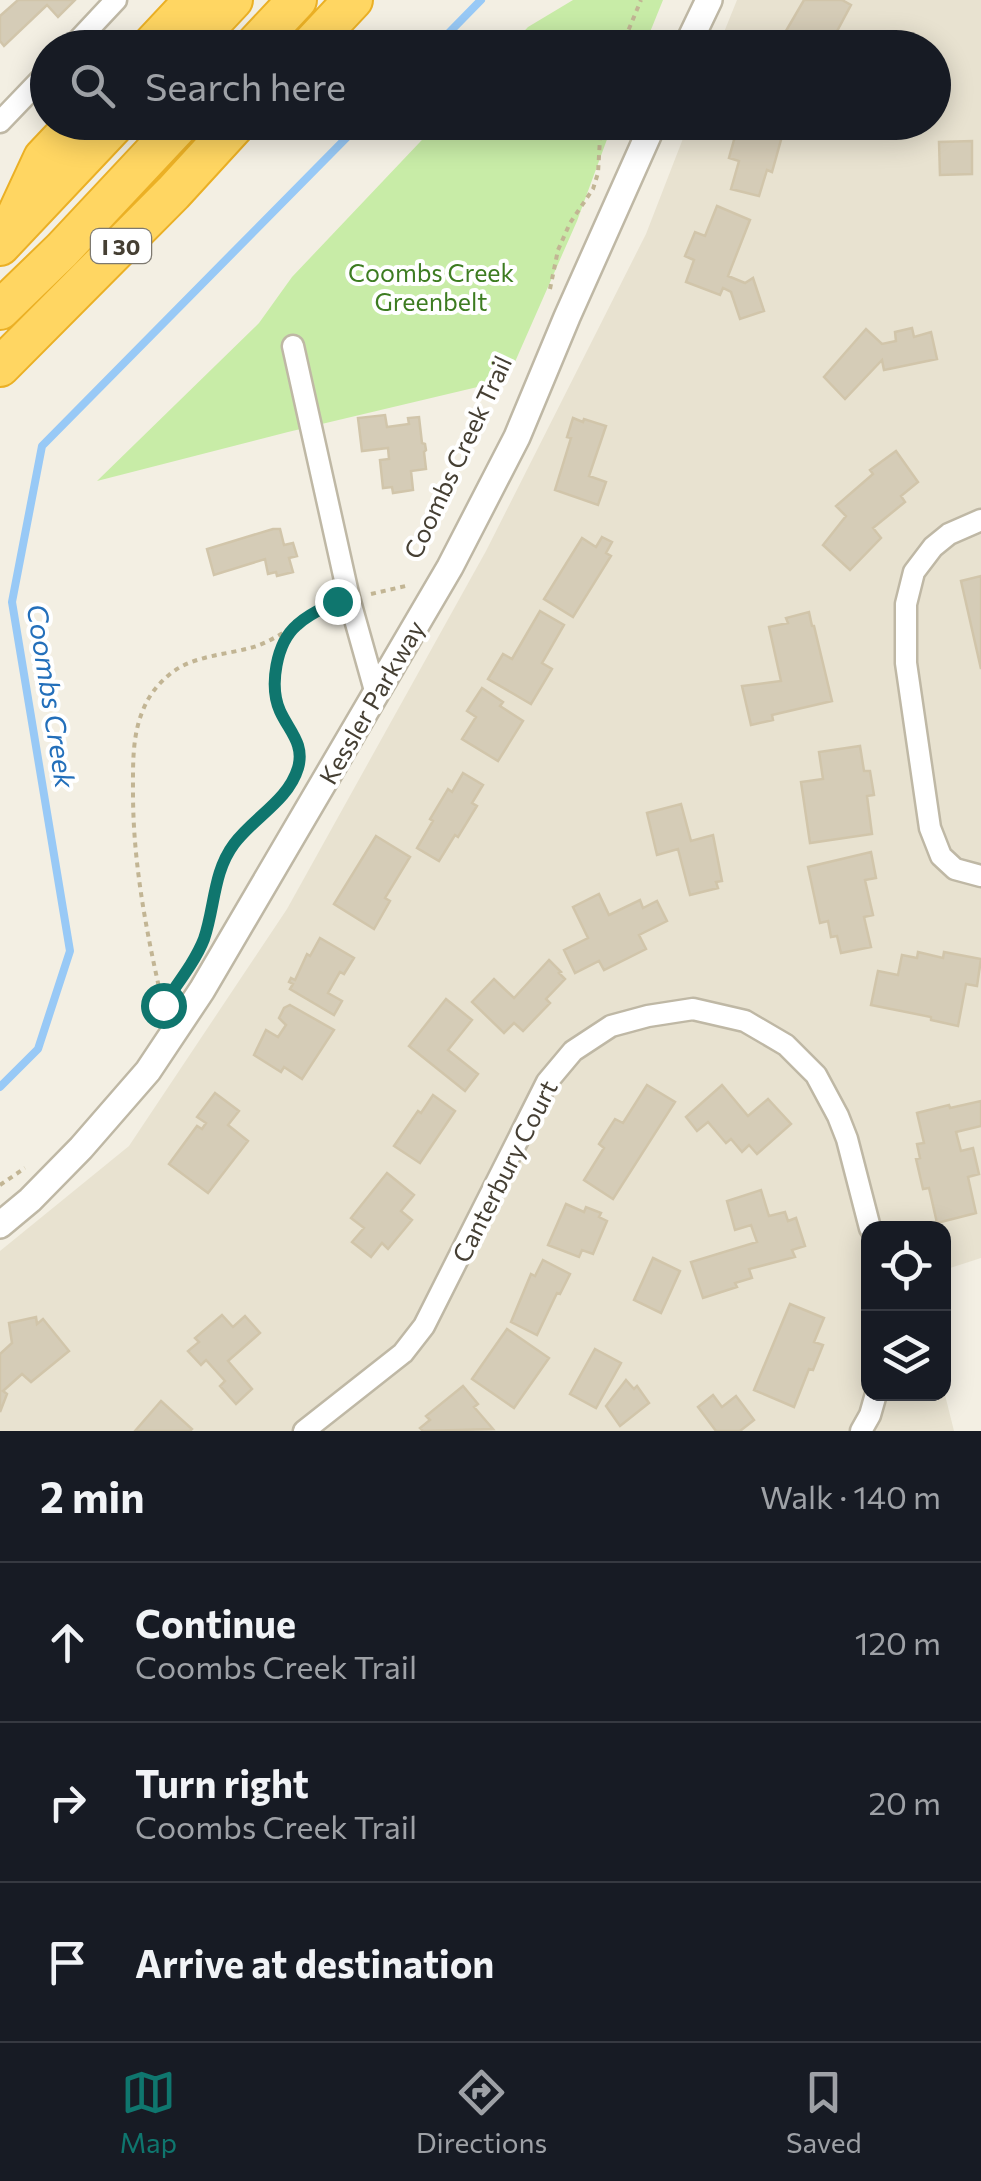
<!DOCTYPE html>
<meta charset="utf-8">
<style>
:root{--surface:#171b24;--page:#242831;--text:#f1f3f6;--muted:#9ea1a6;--line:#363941;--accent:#0f766e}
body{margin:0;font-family:Commissioner,sans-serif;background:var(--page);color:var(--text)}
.controls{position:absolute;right:30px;bottom:30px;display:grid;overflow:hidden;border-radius:20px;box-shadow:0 5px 25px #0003}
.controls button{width:90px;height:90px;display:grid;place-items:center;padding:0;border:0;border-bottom:2px solid var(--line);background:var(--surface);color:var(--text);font:50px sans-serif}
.stop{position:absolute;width:30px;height:30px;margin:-22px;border:8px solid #0f766e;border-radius:50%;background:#fff}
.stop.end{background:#0f766e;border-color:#fff;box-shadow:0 2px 10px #0008}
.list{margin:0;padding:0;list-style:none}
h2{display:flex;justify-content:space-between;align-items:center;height:130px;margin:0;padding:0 40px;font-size:42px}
h2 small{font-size:32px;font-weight:400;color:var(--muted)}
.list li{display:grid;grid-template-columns:65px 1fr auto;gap:30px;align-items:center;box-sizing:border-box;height:160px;padding:0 40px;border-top:2px solid var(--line)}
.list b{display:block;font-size:38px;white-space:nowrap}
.list p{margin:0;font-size:32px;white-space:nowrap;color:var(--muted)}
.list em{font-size:32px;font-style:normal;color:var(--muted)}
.icon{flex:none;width:55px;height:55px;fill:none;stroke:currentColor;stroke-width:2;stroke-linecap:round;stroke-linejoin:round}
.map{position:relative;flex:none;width:981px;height:1431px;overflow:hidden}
.search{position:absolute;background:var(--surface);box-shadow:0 5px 25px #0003;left:30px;right:30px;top:30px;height:110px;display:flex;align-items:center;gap:25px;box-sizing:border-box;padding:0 35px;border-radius:55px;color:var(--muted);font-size:38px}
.sheet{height:610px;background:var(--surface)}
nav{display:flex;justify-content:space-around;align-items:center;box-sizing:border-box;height:140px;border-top:2px solid var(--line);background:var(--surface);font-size:28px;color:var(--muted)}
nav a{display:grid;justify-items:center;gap:5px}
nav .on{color:var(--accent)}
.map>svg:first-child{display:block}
.residential{fill:#e8e2d0}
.green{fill:#c8eca7}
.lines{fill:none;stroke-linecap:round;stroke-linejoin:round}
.stream{stroke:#98c9f6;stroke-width:8}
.building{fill:#d5ccb7;stroke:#d1c5aa;stroke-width:2.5}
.minor-casing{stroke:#bfb8a5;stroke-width:25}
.tertiary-casing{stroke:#bfb8a5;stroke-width:30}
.motorway-casing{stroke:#ebb025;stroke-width:42}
.path{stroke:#c2b594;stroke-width:4;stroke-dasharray:5 5;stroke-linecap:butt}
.minor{stroke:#fff;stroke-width:20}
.tertiary{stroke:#fff;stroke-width:25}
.motorway{stroke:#ffd662;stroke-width:38}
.route{stroke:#0f766e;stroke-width:12}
.labels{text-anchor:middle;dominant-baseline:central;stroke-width:8;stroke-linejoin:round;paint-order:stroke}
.shield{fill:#fff;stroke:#7d7970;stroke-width:2.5}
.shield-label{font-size:22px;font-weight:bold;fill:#453f33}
.park-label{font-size:25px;fill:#3d7c21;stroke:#fff}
.street-label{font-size:25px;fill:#453f33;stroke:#fff}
.water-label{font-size:28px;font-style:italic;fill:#236fba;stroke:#fff}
</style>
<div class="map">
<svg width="981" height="1431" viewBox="0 0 981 1431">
<rect width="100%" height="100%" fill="#f3efe3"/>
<path class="residential" d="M737 0H981V1258L944 1270V1228H868V1394H944V1391L954 1431H0V1251L129 1146 287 909 486 551 646 234 689 123 934 122V48L718 47Z"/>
<path class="green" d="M573 0H663L644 47H509L528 27Z
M438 123H613L577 221 507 380 288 432 97 481 259 323 292 277Z"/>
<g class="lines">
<path class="stream" d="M434 48 481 0
M0 1087 38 1049 70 951 12 602 42 446 362 122"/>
</g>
<path class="building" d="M18 0H75L58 17 47 5 4 46 0 41V16Z
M804 0H842L851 5 828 48H776Z
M739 122H786L772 172 767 170 759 196 731 189 739 161 729 158Z
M972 141V174L940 175 939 142Z
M717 206 750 220 728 276 745 283 753 278 764 311 740 319 731 292 723 288 720 295 686 282 694 260 685 256 695 232 705 236Z
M912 328 914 337 931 332 937 359 884 370 882 360 845 399 824 377 866 329 882 344 896 341 895 332Z
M385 415 387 427 409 424 408 418 419 417 422 443 425 444 426 450 424 452 426 469 411 471 413 490 393 493 392 487 383 488 380 460 389 459 388 448 362 451 358 418Z
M573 418 583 422 584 419 606 426 589 476 606 482 598 505 555 490 571 438 567 437Z
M896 451 918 482 901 496 905 502 873 528 881 538 850 570 823 545 846 516 836 506 873 474 870 470Z
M273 529H280L284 545 293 543 297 556 289 558 293 572 277 576 276 572 268 574 265 559 214 575 207 549Z
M602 537 612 542 606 553 611 556 573 617 544 599 582 538 596 547Z
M981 576V669L961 581Z
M540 611 564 625 542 663 552 669 531 704 488 679 503 654 512 659Z
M809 612 812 626H814L832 701 772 715 773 720 751 725 742 686 781 681 769 627 788 623 786 618Z
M482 688 503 702 500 706 523 721 498 761 462 739 476 717 467 711Z
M860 746 864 771H870L874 795 867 796 872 834 810 843 801 782 823 779 819 752Z
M463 773 483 785 472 803 477 806 458 837 455 835 439 861 417 848 433 821 430 819 448 789 452 792Z
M681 804 691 841 713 835 722 881 716 882 718 888 690 895 678 849 657 855 647 813Z
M376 836 410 857 385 898 390 901 374 929 334 904Z
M871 852 876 878 865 880 873 915 864 917 871 947 841 953 837 936 831 937 828 921 820 923 808 867Z
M599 894 609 915 640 900 643 908 657 901 667 921 639 935 646 949 604 970 599 961 575 973 564 950 588 938 573 907Z
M320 938 354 958 344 974 340 972 328 993 342 1001 334 1015 290 989 293 984 289 982 291 978 295 980 307 954 310 956Z
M918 952 943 958 944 952 981 959 977 986 966 984 958 1026 931 1020V1017L871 1005 878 971 898 975 902 955 917 958Z
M549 960 561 972 559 973 565 979 546 999 550 1003 523 1031 514 1023 504 1033 472 1002 494 979 514 998Z
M446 999 472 1020 448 1050 478 1074 465 1091 409 1046Z
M290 1005 334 1030 302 1079 284 1067 281 1072 254 1055 266 1030 278 1037 286 1025 279 1018 284 1008Z
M647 1085 675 1102 613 1199 584 1180 604 1148 599 1144 615 1119 623 1123Z
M722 1085 748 1116 768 1099 791 1124 757 1154 749 1145 742 1152 731 1139 726 1143 708 1122 697 1131 686 1117Z
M215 1093 239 1111 228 1125 248 1141 208 1193 169 1164 197 1126 202 1129 206 1123 197 1117Z
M433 1095 455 1111 420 1163 394 1146 418 1111 421 1113Z
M981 1101V1126L956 1132 961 1151 973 1148 979 1174 968 1177 976 1213 937 1223 929 1188 923 1189 916 1159 920 1158 917 1144 924 1143 917 1113 949 1105 950 1108Z
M387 1173 414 1195 401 1211 412 1220 388 1249 382 1243 371 1257 352 1242 364 1228 351 1218Z
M761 1190 769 1216 785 1212 788 1221 796 1218 805 1246 792 1250 795 1257 749 1269 752 1278 735 1283 737 1287 703 1298 691 1262 757 1242 751 1225 735 1230 727 1201Z
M566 1204 584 1212 586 1207 601 1213 599 1217 607 1221 593 1254 582 1250 579 1257 548 1245Z
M653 1258 680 1271 661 1313 634 1300Z
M543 1260 570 1274 560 1294 557 1293 537 1335 511 1322 531 1274 535 1276Z
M790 1304 824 1318 814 1342 823 1345 813 1370 809 1369 794 1407 754 1390Z
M222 1315 233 1327 245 1316 260 1333 228 1361 252 1389 236 1404 220 1386 225 1381 206 1360 201 1365 188 1351 199 1342 195 1338Z
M36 1317 37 1324 43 1319 69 1351 31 1382 22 1374 3 1391 7 1394 0 1412V1354L12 1343 9 1323Z
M507 1329 549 1358 514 1408 472 1379Z
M595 1349 621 1363 596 1408 570 1394Z
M626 1380 634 1389 637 1386 649 1403 620 1426 606 1406Z
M463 1386 478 1404 474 1407 493 1429 423 1431 420 1428 430 1420 426 1416Z
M713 1395 722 1407 736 1396 754 1420 740 1431H716L698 1407Z
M161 1401 192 1429 190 1431H135Z"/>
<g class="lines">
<g class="minor-casing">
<path id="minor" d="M71 48 116 0
M0 122 48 72
M293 346 349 598 376 694
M981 520 949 534 933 547 914 572 906 604V663L930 828 941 856 955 869 981 876
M304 1431 403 1353 424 1326 547 1082 573 1051 611 1026 648 1016 693 1009 745 1021 786 1045 816 1075 838 1116 847 1139 870 1228
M861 1431 870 1415 876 1394"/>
</g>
<g class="tertiary-casing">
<path id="tertiary" d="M686 48 709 0
M0 1225 30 1200 81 1148 148 1071 202 990 450 567 517 437 567 317 654 122"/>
</g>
<g class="motorway-casing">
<path id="motorway" d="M149 48 194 0
M188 48 233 0
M252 48 297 0
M308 48 353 0
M17 214 43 158 77 122
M0 246 117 122
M0 310 62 250 182 122
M0 367 173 193 238 122"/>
</g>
<path class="path" d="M621 48 641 0
M550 289 558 250 570 223 593 189 598 173 601 122
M371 594 410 585
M206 932C216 903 214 872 233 845 254 816 292 800 299 762 303 742 289 730 281 713 269 688 275 645 295 626 305 617 317 611 328 605
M163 1005C147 935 133 865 133 793 133 765 132 736 143 710 149 695 158 684 170 674 192 656 224 655 250 648 265 644 278 636 291 628
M0 1185 25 1168"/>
<use href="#minor" class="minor"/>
<use href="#tertiary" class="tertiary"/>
<use href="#motorway" class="motorway"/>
</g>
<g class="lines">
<path class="route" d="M163 1005C177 984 195 962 204 939 215 907 213 872 234 844 254 817 288 801 298 768 305 744 289 731 280 711 269 686 276 643 297 625 309 614 323 608 337 601"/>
</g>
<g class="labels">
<rect class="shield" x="91" y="229" width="60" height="34" rx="8"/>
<g class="shield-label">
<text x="121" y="246">I 30</text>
</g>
<g class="park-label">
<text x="431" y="272">Coombs Creek<tspan x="431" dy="29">Greenbelt</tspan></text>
</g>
<g class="street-label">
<text transform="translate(457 457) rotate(-65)">Coombs Creek Trail</text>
<text transform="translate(371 702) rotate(-60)">Kessler Parkway</text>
<text transform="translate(504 1171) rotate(-63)">Canterbury Court</text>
</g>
<g class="water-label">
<text transform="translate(52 696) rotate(81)">Coombs Creek</text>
</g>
</g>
</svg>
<div class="controls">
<button><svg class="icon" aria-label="locate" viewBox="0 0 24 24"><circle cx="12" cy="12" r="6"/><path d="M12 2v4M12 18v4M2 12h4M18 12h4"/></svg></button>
<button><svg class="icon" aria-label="layers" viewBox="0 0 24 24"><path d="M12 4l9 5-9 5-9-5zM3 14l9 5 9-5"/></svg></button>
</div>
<div class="stop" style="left:163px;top:1005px"></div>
<div class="stop end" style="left:337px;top:601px"></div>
<div class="search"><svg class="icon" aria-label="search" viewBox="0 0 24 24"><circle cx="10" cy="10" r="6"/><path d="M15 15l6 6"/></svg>Search here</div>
</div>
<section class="sheet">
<h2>2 min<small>Walk · 140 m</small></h2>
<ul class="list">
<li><svg class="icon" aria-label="ahead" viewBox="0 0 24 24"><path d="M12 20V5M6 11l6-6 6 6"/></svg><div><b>Continue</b><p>Coombs Creek Trail</p></div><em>120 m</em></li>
<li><svg class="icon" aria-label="right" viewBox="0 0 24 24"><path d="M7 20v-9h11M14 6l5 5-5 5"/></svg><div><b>Turn right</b><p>Coombs Creek Trail</p></div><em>20 m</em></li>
<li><svg class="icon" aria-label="arrive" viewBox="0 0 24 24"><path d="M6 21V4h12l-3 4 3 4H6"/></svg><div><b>Arrive at destination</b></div></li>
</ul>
</section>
<nav>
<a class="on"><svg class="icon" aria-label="map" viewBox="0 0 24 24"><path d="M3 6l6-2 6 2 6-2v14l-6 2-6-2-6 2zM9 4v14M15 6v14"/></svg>Map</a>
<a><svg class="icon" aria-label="directions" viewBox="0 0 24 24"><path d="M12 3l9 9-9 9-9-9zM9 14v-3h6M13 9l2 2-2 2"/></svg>Directions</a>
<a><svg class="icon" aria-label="saved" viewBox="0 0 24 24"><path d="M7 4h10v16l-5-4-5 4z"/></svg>Saved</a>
</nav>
